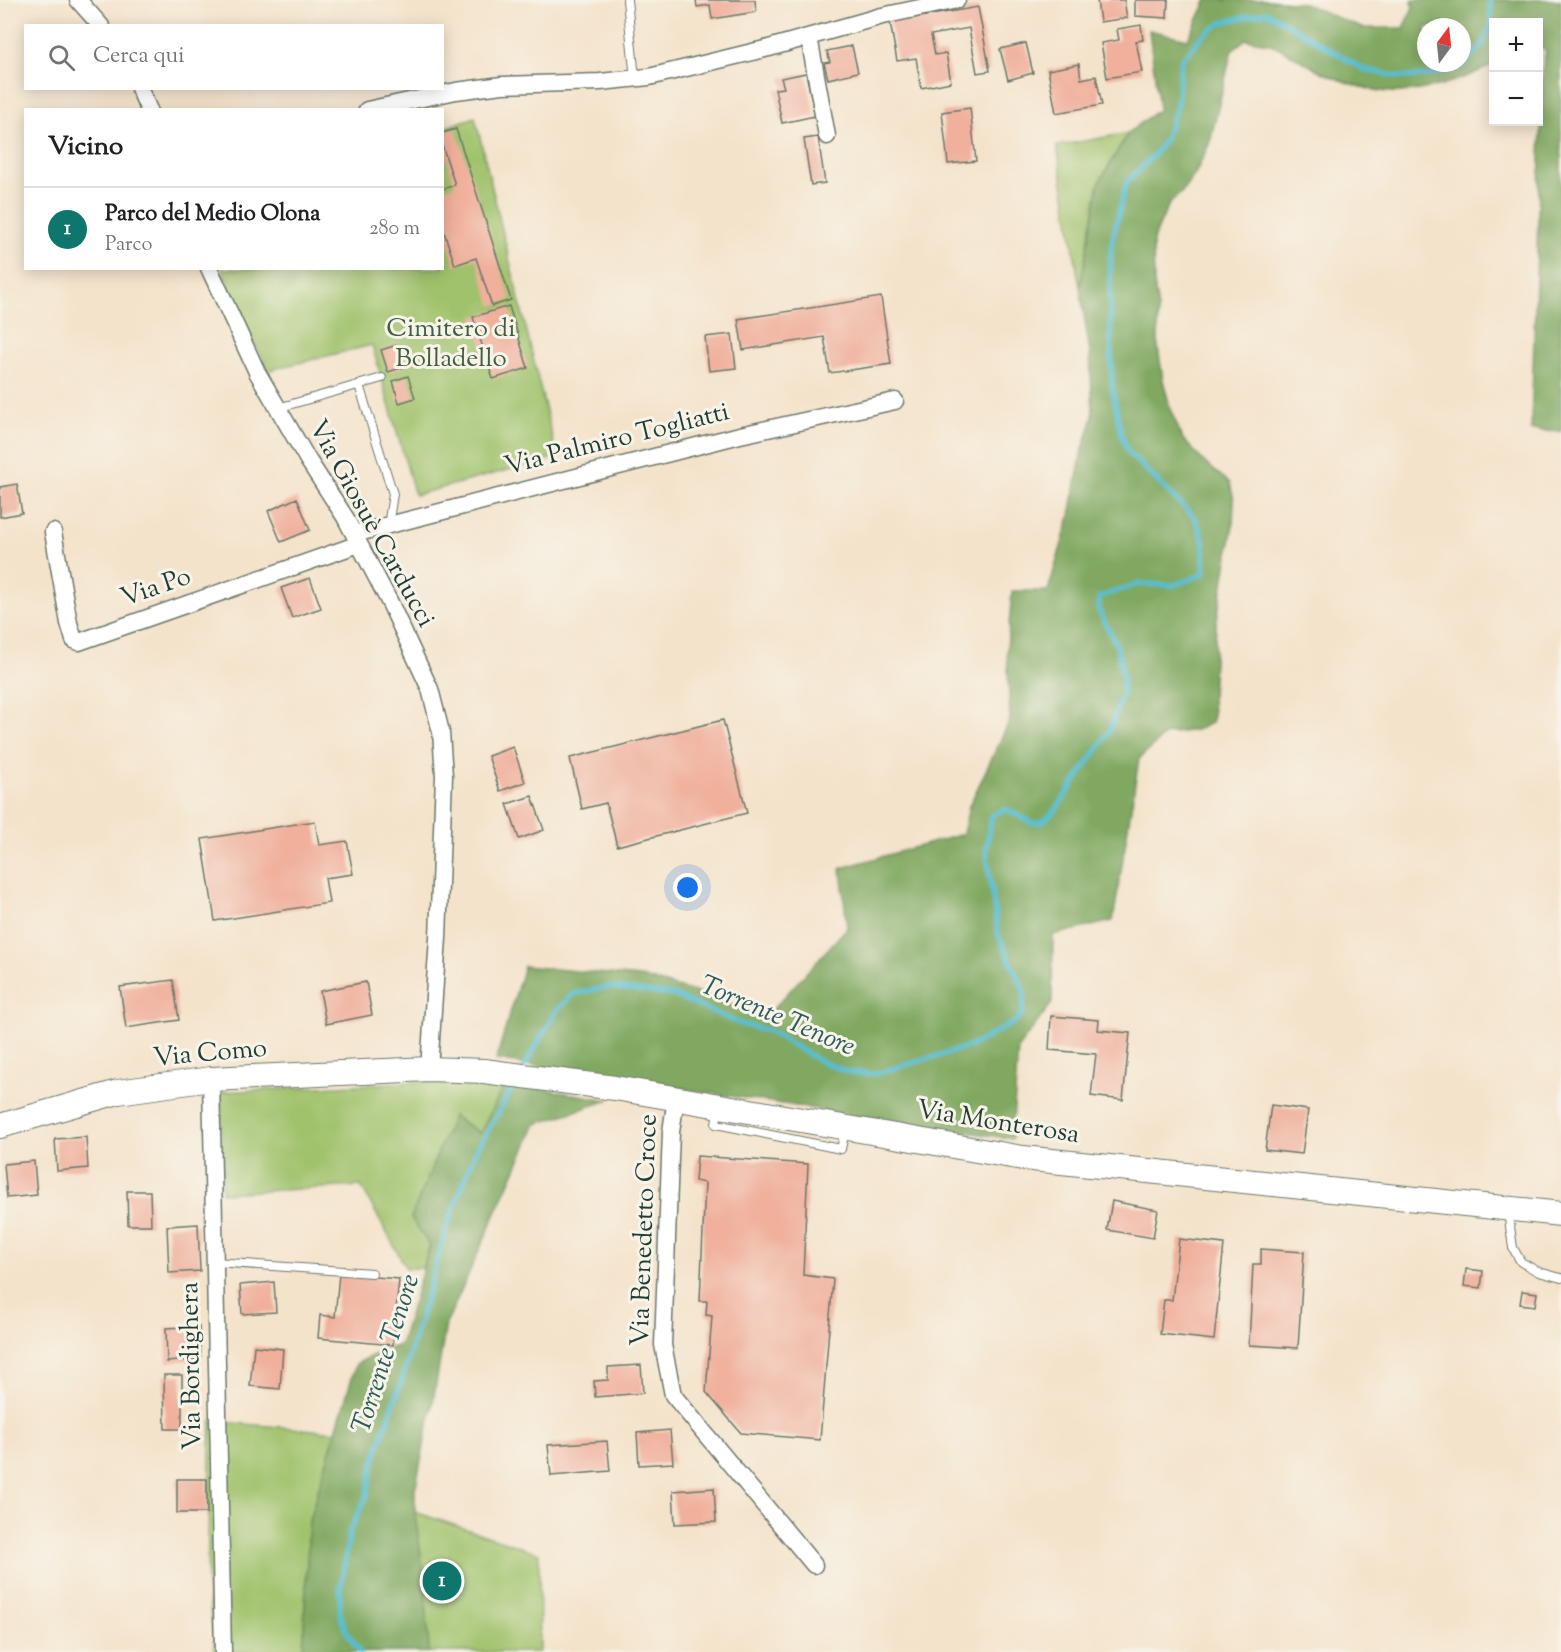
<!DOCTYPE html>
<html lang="it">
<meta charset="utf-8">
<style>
:root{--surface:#fff;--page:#f6f6f6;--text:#202124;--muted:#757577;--line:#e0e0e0;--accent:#0f766e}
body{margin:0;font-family:"Sorts Mill Goudy",serif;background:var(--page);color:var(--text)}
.controls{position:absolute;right:18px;top:18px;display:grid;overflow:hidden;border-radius:0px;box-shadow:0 3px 15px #0003}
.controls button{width:54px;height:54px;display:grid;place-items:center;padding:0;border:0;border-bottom:2px solid var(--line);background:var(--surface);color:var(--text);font:30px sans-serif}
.compass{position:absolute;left:1417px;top:18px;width:54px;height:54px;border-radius:50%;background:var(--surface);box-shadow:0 3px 15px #0003;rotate:15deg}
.you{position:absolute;left:688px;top:888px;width:21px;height:21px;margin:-15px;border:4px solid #fff;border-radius:50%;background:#1a73e8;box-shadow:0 0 0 9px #1a73e833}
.badge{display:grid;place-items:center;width:39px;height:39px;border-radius:50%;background:var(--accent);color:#fff;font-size:20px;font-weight:700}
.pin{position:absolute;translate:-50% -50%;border:3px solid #fff;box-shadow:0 2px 6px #0006}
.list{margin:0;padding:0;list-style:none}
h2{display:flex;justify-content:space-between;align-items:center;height:78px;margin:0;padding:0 24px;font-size:26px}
h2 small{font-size:20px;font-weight:400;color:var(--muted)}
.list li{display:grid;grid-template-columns:39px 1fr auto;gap:18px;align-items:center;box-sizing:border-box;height:84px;padding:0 24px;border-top:2px solid var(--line)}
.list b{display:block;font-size:22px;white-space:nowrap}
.list p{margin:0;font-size:20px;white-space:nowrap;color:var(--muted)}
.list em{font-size:20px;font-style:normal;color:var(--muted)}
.icon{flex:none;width:33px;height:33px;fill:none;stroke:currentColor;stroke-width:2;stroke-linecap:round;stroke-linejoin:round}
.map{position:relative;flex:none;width:1561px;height:1652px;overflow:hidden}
.search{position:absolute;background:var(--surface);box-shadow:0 3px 15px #0003;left:24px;top:24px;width:420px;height:66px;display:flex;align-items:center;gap:15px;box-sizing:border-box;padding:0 21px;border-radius:0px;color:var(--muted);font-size:22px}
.panel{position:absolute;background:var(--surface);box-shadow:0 3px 15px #0003;left:24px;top:108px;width:420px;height:162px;border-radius:0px}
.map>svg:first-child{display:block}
.green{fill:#a0c26c;stroke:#608050;stroke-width:1.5}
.forest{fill:#80a860;stroke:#50724a;stroke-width:1.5;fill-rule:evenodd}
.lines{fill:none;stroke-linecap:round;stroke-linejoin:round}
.stream{stroke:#55bed2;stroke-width:5}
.building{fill:#f0b09c}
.service-casing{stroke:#6a7769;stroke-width:10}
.minor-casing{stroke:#6a7769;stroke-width:19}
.secondary-casing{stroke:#6a7769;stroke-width:26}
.service{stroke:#fff;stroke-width:8}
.minor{stroke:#fff;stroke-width:16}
.secondary{stroke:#fff;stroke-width:24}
.labels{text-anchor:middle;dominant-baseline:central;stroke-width:6;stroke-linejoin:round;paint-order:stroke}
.park-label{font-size:26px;fill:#3f5e42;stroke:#f7f3e8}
.street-label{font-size:26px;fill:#1f3d34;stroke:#f7f3e8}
.water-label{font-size:27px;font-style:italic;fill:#2c5d5c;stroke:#f7f3e8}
</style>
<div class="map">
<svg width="1561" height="1652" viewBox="0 0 1561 1652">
<rect width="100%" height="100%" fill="#f7f3e8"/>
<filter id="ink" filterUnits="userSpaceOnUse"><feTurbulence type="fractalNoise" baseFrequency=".0167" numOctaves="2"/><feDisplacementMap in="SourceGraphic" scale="12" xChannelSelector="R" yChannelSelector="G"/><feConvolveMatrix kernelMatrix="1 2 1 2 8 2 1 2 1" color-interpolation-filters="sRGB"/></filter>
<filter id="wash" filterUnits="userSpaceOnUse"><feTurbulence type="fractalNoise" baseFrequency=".008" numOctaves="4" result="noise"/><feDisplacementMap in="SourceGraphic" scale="24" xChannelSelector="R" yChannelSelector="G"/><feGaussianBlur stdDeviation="1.35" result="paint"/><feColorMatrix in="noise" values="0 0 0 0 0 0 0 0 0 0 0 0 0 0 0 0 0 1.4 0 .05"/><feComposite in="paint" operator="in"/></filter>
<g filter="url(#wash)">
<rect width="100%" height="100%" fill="#f4e3cb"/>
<path class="green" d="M475 117 557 457 415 495 372 345 270 370 238 315 222 269 442 268 443 128Z
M1128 133 1099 183 1080 288 1057 146Z
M431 1081 505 1083 480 1133 453 1116 430 1245 422 1268H406L361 1186 222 1193 221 1092Z
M211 1421 336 1432 309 1521 303 1652H215L207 1582Z
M369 1497 539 1553 540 1652H362Z"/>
<path class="forest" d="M1207 0H1267L1303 3 1362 28H1404L1413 7 1412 0H1561V432L1531 430 1543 65 1546 51 1539 46 1538 22H1494L1493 64C1469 78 1420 94 1392 92 1370 91 1346 83 1326 74 1308 66 1292 53 1273 45 1265 42 1255 41 1246 39L1232 50 1210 142 1195 174 1182 192 1169 204 1153 240 1154 283 1158 309V347L1163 380 1171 411 1183 439 1205 463 1230 483 1234 500 1233 525 1216 625 1212 697 1213 715 1211 723 1196 730 1166 734 1139 759 1113 921 1053 935 1052 1003 1018 1048 1012 1139 496 1060 524 966 640 977 713 997 765 1018 847 928 841 868 963 834 969 806 1010 720 1007 649 1012 591H1048L1070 516 1081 456 1093 417 1090 354 1080 288 1099 183 1128 133 1159 109 1149 30 1188 39ZM1426 27H1462V63H1426Z
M505 1083 609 1100 536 1124 446 1324 434 1396 415 1490V1515L425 1582 429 1652H303L309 1521 356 1364 379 1352 400 1345 430 1246 411 1218 453 1116 480 1133Z"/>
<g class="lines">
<path class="stream" d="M523 1069 557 1010 573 994 608 987 673 995 741 1024 769 1031 818 1060 848 1072 875 1074 971 1046 1015 1022 1023 1012 1024 991 998 934 986 850 992 815 1006 809 1033 823 1042 822 1055 811 1109 732 1122 695 1123 678 1117 646 1099 611V597L1138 584 1174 585 1204 574V543L1196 519 1128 452 1121 434 1112 386 1110 296 1111 245 1126 183 1155 154 1165 139 1177 106 1181 61 1203 35 1223 22 1267 12 1363 69 1399 77 1427 76 1464 65 1480 48 1491 27 1490 0
M360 1652 346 1631 340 1613V1590L350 1530 366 1498 374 1461 404 1374 448 1223 475 1153 516 1082"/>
</g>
<g id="blocks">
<path class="building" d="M696 0H755L756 12 712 19 710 5 697 7Z
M1097 0H1124L1127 18 1100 22Z
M1135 0H1168L1167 18 1135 16Z
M978 7 990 71 977 73 969 28 931 35 935 55 946 53 951 82 921 88 916 58 897 61 890 22Z
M1141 25 1143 40 1136 41 1142 72 1107 78 1101 43 1119 40 1117 29Z
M1026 43 1033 73 1008 80 1000 49Z
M852 46 858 72 828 79 824 63 830 62 827 51Z
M1079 64 1081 79 1096 76 1102 105 1056 113 1048 70Z
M806 73 815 116 782 123 775 89 784 88 781 78Z
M970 108 976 161 948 164 942 112Z
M456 129 511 300 492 306 476 258 455 265 442 226V189L455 185 442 145V133Z
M818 137 825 183 811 185 804 139Z
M881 297 891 364 830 373 824 337 743 350 738 319Z
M509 306 528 368 493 379 473 317Z
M732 334 736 368 709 371 705 337Z
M397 345 404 367 388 372 381 350Z
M408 376 415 398 399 403 393 381Z
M17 484 22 513 0 517V487Z
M297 498 310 530 281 542 268 511Z
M310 578 321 608 292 618 281 588Z
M723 720 747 813 617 846 606 803 582 809 570 758Z
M513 747 525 782 500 791 488 756Z
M532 796 544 830 519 839 507 804Z
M315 821 319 845 347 841 353 874 325 878 329 903 215 921 202 839Z
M173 980 179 1020 126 1028 120 987Z
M366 982 372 1015 326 1024 320 991Z
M1051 1016 1099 1020 1098 1030 1130 1033 1123 1100 1091 1096 1096 1054 1049 1050Z
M1271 1105 1308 1110 1302 1154 1265 1150Z
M86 1137 88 1168 57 1171 55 1139Z
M697 1156 808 1164 803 1275 833 1279 820 1440 741 1433 706 1392 712 1316 706 1315 707 1301H700L705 1183 695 1181Z
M34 1161 37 1195 7 1198 4 1164Z
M127 1191H150L151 1225H128Z
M1112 1201 1158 1210 1153 1238 1107 1230Z
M198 1224 200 1271 169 1273 167 1226Z
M1179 1239 1224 1244 1214 1340 1160 1334 1164 1300H1172Z
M1261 1249 1304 1252 1298 1348 1249 1345 1253 1264H1261Z
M1466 1269 1483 1271 1481 1288 1464 1286Z
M339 1274 399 1279 393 1345 318 1338 320 1315 335 1317Z
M274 1282 276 1312 242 1314 240 1285Z
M1522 1291 1537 1293 1535 1306 1520 1304Z
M199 1326 201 1359 167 1362 166 1328Z
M254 1346 283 1349 280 1389 250 1386Z
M641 1365 643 1393 595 1397 594 1381 608 1380V1367Z
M164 1375H182V1429H165Z
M670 1430 673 1463 639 1465 637 1433Z
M607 1441 610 1471 551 1476 548 1445Z
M177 1479H207V1513H177Z
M714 1488 716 1522 675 1524 673 1491Z"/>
</g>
</g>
<g filter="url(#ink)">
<use href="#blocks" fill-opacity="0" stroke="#6a7769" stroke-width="1.5"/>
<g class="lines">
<g class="service-casing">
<path id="service" d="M627 0 635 79
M359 385 393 494 388 526
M278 408 382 378
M718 1109 716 1124 841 1149 845 1131
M1508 1212 1513 1248 1521 1262 1539 1272 1561 1278
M215 1262 372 1273"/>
</g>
<g class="minor-casing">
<path id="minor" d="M78 0 101 26
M809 37 827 136
M139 88 149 110
M367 110 456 91 502 85 600 82 649 77 769 48 882 16 957 0
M209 268 257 372 308 460 345 517 390 603 430 689 441 732 444 776 438 938 429 1069
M53 532 69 623 74 640 79 642 359 544
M354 534 740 435 895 401
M211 1079 223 1652
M676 1098 671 1132 663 1345 673 1395 814 1565"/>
</g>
<g class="secondary-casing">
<path id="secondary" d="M0 1126 118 1092 211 1079 429 1069 484 1071 615 1088 1023 1158 1561 1214"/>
</g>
<use href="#service" class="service"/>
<use href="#minor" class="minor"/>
<use href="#secondary" class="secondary"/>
</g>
</g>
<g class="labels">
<g class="park-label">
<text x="451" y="329">Cimitero di<tspan x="451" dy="30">Bolladello</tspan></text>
</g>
<g class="street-label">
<text transform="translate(617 440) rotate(-14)">Via Palmiro Togliatti</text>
<text transform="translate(371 524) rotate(61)">Via Giosuè Carducci</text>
<text transform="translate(156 588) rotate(-19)">Via Po</text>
<text transform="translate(210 1054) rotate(-5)">Via Como</text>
<text transform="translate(998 1123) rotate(9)">Via Monterosa</text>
<text transform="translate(645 1230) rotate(-88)">Via Benedetto Croce</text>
<text transform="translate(192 1366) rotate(-91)">Via Bordighera</text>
</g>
<g class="water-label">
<text transform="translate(777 1017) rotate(23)">Torrente Tenore</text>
<text transform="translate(387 1354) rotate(-72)">Torrente Tenore</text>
</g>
</g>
</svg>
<div class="controls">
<button>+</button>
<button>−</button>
</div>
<svg class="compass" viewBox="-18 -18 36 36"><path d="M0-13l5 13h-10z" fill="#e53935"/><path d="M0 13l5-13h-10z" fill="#757577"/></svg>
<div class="you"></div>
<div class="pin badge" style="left:442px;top:1581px">1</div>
<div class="search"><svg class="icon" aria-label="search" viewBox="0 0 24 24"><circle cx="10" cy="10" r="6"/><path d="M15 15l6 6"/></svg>Cerca qui</div>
<section class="panel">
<h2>Vicino<small></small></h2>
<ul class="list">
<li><span class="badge">1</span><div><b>Parco del Medio Olona</b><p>Parco</p></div><em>280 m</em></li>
</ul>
</section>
</div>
